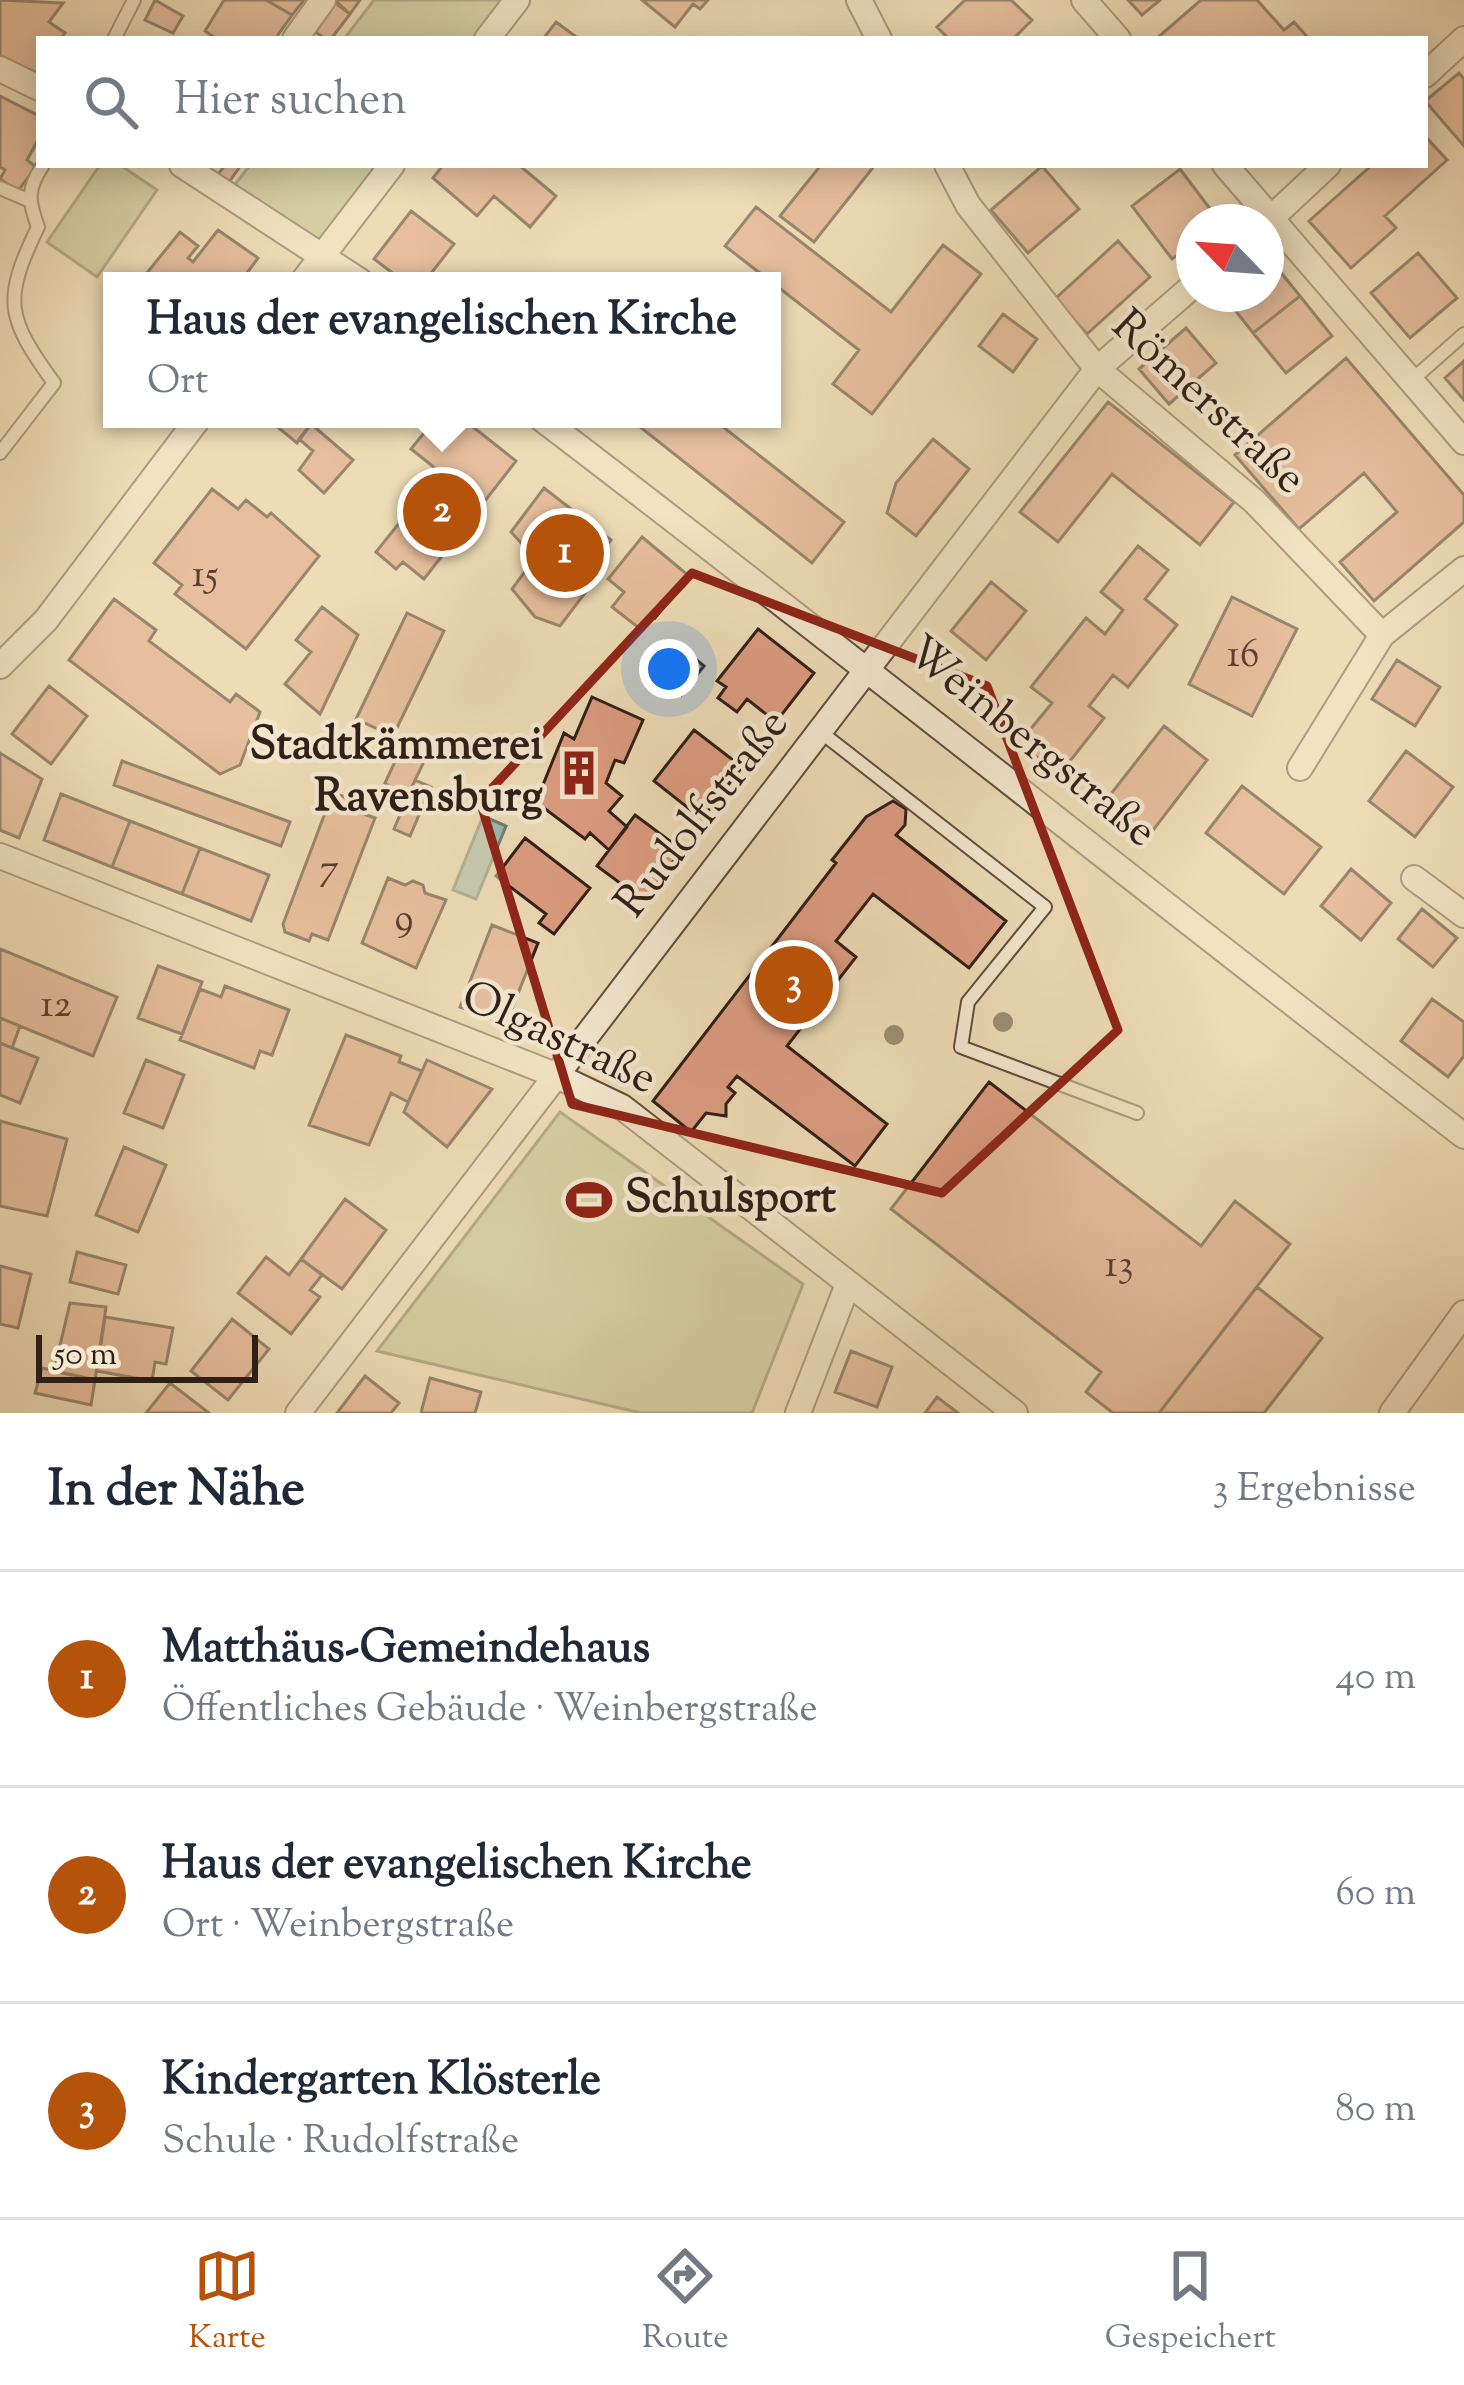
<!DOCTYPE html>
<html lang="de">
<meta charset="utf-8">
<style>
:root{--surface:#fff;--page:#f6f6f7;--text:#1f2937;--muted:#747a83;--line:#e0e1e3;--accent:#b45309}
body{margin:0;font-family:"Sorts Mill Goudy",serif;background:var(--page);color:var(--text)}
.compass{position:absolute;left:1176px;top:204px;width:108px;height:108px;border-radius:50%;background:var(--surface);box-shadow:0 6px 30px #0003;rotate:295deg}
.scale{position:absolute;left:36px;bottom:30px;width:222px;box-sizing:border-box;padding-left:12px;border:6px solid #2f1f17;border-top:0;font-size:33px;line-height:42px;white-space:nowrap;color:#2f1f17;-webkit-text-stroke:9px #f4e8d0;paint-order:stroke}
.you{position:absolute;left:669px;top:669px;width:42px;height:42px;margin:-30px;border:9px solid #fff;border-radius:50%;background:#1a73e8;box-shadow:0 0 0 18px #1a73e833}
.badge{display:grid;place-items:center;width:78px;height:78px;border-radius:50%;background:var(--accent);color:#fff;font-size:39px;font-weight:700}
.pin{position:absolute;translate:-50% -50%;border:6px solid #fff;box-shadow:0 3px 12px #0006}
.popup{position:absolute;left:103px;top:272px;width:678px;height:156px;box-sizing:border-box;display:grid;place-content:center;border-radius:0px;background:var(--surface);filter:drop-shadow(0 3px 9px #0005);font-size:39px;white-space:nowrap;color:var(--muted)}
.popup b{font-size:45px;color:var(--text)}
.popup::after{content:'';position:absolute;left:50%;top:100%;margin-left:-24px;border:24px solid transparent;border-top-color:var(--surface)}
.list{margin:0;padding:0;list-style:none}
h2{display:flex;justify-content:space-between;align-items:center;height:156px;margin:0;padding:0 48px;font-size:51px}
h2 small{font-size:39px;font-weight:400;color:var(--muted)}
.list li{display:grid;grid-template-columns:78px 1fr auto;gap:36px;align-items:center;box-sizing:border-box;height:216px;padding:0 48px;border-top:3px solid var(--line)}
.list b{display:block;font-size:45px;white-space:nowrap}
.list p{margin:0;font-size:39px;white-space:nowrap;color:var(--muted)}
.list em{font-size:39px;font-style:normal;color:var(--muted)}
.icon{flex:none;width:66px;height:66px;fill:none;stroke:currentColor;stroke-width:2;stroke-linecap:round;stroke-linejoin:round}
.map{position:relative;flex:none;width:1464px;height:1413px;overflow:hidden}
.search{position:absolute;background:var(--surface);box-shadow:0 6px 30px #0003;left:36px;right:36px;top:36px;height:132px;display:flex;align-items:center;gap:30px;box-sizing:border-box;padding:0 42px;border-radius:0px;color:var(--muted);font-size:45px}
.sheet{height:804px;background:var(--surface)}
nav{display:flex;justify-content:space-around;align-items:center;box-sizing:border-box;height:168px;border-top:3px solid var(--line);background:var(--surface);font-size:33px;color:var(--muted)}
nav a{display:grid;justify-items:center;gap:6px}
nav .on{color:var(--accent)}
.map>svg:first-child{display:block}
.green{fill:#b9c08e;stroke:#747052;stroke-width:3}
.water{fill:#99bbb2;stroke:#6f7d74;stroke-width:3}
.building{fill:#dd9c81;stroke:#2f1f17;stroke-width:3}
.lines{fill:none;stroke-linecap:round;stroke-linejoin:round}
.lane-casing{stroke:#5f4e3f;stroke-width:16}
.street-casing{stroke:#5f4e3f;stroke-width:28}
.lane{stroke:#f4e8d0;stroke-width:12}
.street{stroke:#f4e8d0;stroke-width:24}
.tree{fill:#9c8e73}
.marked{fill:none;stroke:#8f2418;stroke-width:9;stroke-linejoin:round}
.labels{text-anchor:middle;dominant-baseline:central;stroke-width:9;stroke-linejoin:round;paint-order:stroke}
.number-label{font-size:39px;fill:#5a3e32}
.street-label{font-size:45px;fill:#2f1f17;stroke:#f4e8d0}
.poi-label{font-size:45px;font-weight:bold;fill:#2f1f17;stroke:#f4e8d0;text-anchor:end}
</style>
<div class="map">
<svg width="1464" height="1413" viewBox="0 0 1464 1413">
<rect width="100%" height="100%" fill="#eedcb7"/>
<filter id="stains"><feTurbulence type="fractalNoise" baseFrequency=".00167" numOctaves="4"/><feColorMatrix values="0 0 0 0 .2 0 0 0 0 .09 0 0 0 0 .02 0 0 0 .5 -.17"/></filter>
<radialGradient id="worn" r=".72"><stop offset=".6" stop-color="#630" stop-opacity="0"/><stop offset="1" stop-color="#630" stop-opacity=".3"/></radialGradient>
<path class="green" d="M374 0H506L477 39H344Z
M100 165H120L157 190 97 277 47 242Z
M250 165H382L323 244 233 187Z
M560 1112 803 1284 752 1413H641L377 1351Z"/>
<path class="water" d="M483 816 506 826 476 899 453 890Z"/>
<path class="building" d="M0 0 63 3 49 22 65 33 61 39H39V74L0 56Z
M155 0 183 16 173 33 145 20Z
M224 0H266L292 15 275 39H217L205 31Z
M266 0H304L292 15Z
M335 0H360L350 14Z
M642 0H708L700 9 693 4 675 27Z
M965 0H1011L1032 20 1013 39H949L937 27Z
M1128 0H1160L1142 15Z
M1201 0H1257L1284 30 1294 22 1309 39H1156Z
M334 2 350 14 331 39H325L313 30Z
M556 22 579 39H543Z
M1459 73 1464 79V146L1425 101Z
M0 96 39 116V138L27 160 36 167 18 191 0 179 5 170 0 167Z
M1425 136 1447 160 1385 216 1396 228 1351 268 1309 221 1372 165H1425Z
M225 165H241L227 185 216 177Z
M443 165H519L556 196 530 227 494 196 477 216 433 178Z
M821 165H875L814 242 780 216Z
M1042 166 1079 209 1028 253 991 210Z
M1180 169 1220 222H1194V242L1172 259 1132 206Z
M756 207 891 312 943 245 981 274 872 414 833 384 859 350 725 246Z
M411 211 454 244 425 281H403L374 259Z
M218 230 258 258 241 281 142 279 180 232 198 246 188 258 193 262Z
M1118 241 1150 277 1087 334 1055 299Z
M1418 253 1457 298 1410 338 1371 293Z
M1270 259 1300 296 1253 333 1224 296 1266 294Z
M1300 296 1332 336 1286 373 1253 333Z
M1003 314 1037 339 1013 372 979 346Z
M1186 328 1216 363 1169 404 1139 369Z
M1346 358 1464 495V522L1374 601 1340 562 1397 512 1364 473 1299 529 1235 455Z
M1464 361V400L1445 378Z
M1108 402 1234 502 1200 545 1112 474 1058 542 1020 512Z
M268 419H315L297 443Z
M422 419H463L516 461 424 579 403 562 396 569 376 552 440 472 411 449 428 428Z
M630 419H713L844 522 812 563Z
M311 424 353 460 324 493 299 470 313 451 299 439Z
M933 439 969 469 916 536 887 513 896 483Z
M544 488 611 540 585 575 594 581 560 626 535 617 512 589 535 558 511 532Z
M212 489 238 509 246 500 267 517 271 513 319 556 246 649 175 594 182 585 154 563Z
M642 537 689 576 655 618 650 614 639 628 612 607 624 592 608 579Z
M1138 546 1168 570 1145 599 1177 625 1128 687 1113 675 1089 706 1104 718 1059 775 1019 743 1052 703 1031 687 1086 618 1105 634 1123 610 1101 592Z
M991 582 1026 611 986 660 951 631Z
M1232 597 1297 629 1252 716 1189 684Z
M114 599 156 630 149 641 230 702 236 694 260 712 240 765 220 774 69 660Z
M322 607 358 635 320 714 285 684 311 652 296 640Z
M407 613 444 631 393 736 356 719Z
M758 629 814 673 776 722 747 699 737 712 718 698 726 687 717 681Z
M683 649 704 666 681 695 661 678Z
M1397 660 1440 687 1415 726 1372 699Z
M49 686 87 716 51 764 12 734Z
M592 697 643 720 624 763 615 760 606 783 622 796 609 811 627 827 609 850 590 833 585 839 536 802 564 733 574 739Z
M1164 726 1207 760 1144 842 1100 808Z
M694 730 742 767 702 819 654 781Z
M405 740 429 751 406 799 385 783Z
M1406 751 1453 787 1415 837 1369 801Z
M0 753 42 779 19 838 0 830Z
M122 761 290 822 281 846 114 785Z
M415 780 431 787 410 836 394 829Z
M1242 786 1321 847 1284 894 1206 833Z
M61 794 130 821 112 867 44 840Z
M337 794 361 803 358 812 375 818 328 940 312 934 309 941 285 932 283 924 330 800 334 802Z
M893 801 906 809 905 825 896 835 1006 921 969 968 873 894 836 941 856 957 787 1046 887 1124 855 1166 737 1076 728 1087 735 1093 726 1104V1116L706 1113 691 1132 653 1101 836 863 832 860 866 817Z
M635 815 682 850 644 901 597 866Z
M130 821 200 848 182 894 112 867Z
M525 838 590 888 554 934 539 923 546 914 496 876Z
M200 848 269 875 251 921 182 894Z
M1351 869 1391 903 1361 940 1321 906Z
M388 878 405 885 413 881 423 885 425 893 446 900 416 968 362 943Z
M1422 909 1457 938 1433 967 1398 939Z
M492 925 538 943 506 1024 460 1007Z
M0 949 117 997 93 1056 0 1018Z
M158 966 202 982 182 1034 138 1018Z
M225 986 289 1010 272 1055 260 1051 254 1068 180 1040 200 989 221 997Z
M1432 999 1464 1022V1056L1448 1077 1401 1041Z
M0 1018 20 1026 12 1048 0 1043Z
M346 1035 401 1056 399 1062 422 1071 408 1102 391 1093 369 1145 309 1125Z
M0 1043 38 1058 20 1103 0 1095Z
M146 1060 184 1075 163 1128 124 1113Z
M427 1060 492 1089 447 1147 404 1112Z
M989 1082 1201 1246 1235 1201 1290 1244 1159 1413H1113L1086 1392 1101 1372 891 1209Z
M0 1121 67 1139 47 1216 0 1206Z
M124 1147 166 1165 138 1232 96 1215Z
M345 1199 386 1230 342 1289 301 1259Z
M77 1252 126 1265 118 1294 70 1282Z
M266 1257 289 1275 301 1259 322 1275 310 1290 320 1297 291 1334 238 1293Z
M0 1266 31 1274 18 1328 0 1324Z
M1257 1287 1322 1338 1264 1413H1159Z
M70 1303 106 1307 95 1380 54 1371Z
M105 1317 173 1328 166 1364 155 1362 152 1381 97 1371Z
M232 1319 269 1349 228 1400 191 1371Z
M851 1351 892 1367 877 1407 835 1392Z
M42 1368 95 1380 91 1405 35 1393Z
M365 1376 399 1403 391 1413H337Z
M430 1378 481 1392 475 1413H421Z
M170 1383 209 1413H146Z
M937 1397 958 1413H925Z"/>
<g class="lines">
<g class="lane-casing">
<path id="lane" d="M114 39 134 0
M0 188 28 200
M1412 380 1464 334
M0 453 54 383C7 318 2 301 38 227 28 200 27 189 43 165
M822 733 1045 907 968 1002 961 1047 1137 1113"/>
</g>
<g class="street-casing">
<path id="street" d="M859 0 879 39
M1084 0 1118 39
M295 39 323 0
M487 39 517 0
M0 69 39 88
M1425 75 1464 39
M182 165 360 281
M947 165 968 205 1097 369 1255 502 1382 635
M1225 165 1464 442
M1266 223 1328 165
M303 281 392 165
M542 419C852 655 1155 899 1464 1136
M0 666 46 620 198 419
M1300 768 1382 635 1464 569
M0 856 555 1075 622 1107 1015 1413
M1414 878 1464 915
M298 1413 1097 369 1194 285
M798 1413 848 1284
M1392 1413 1464 1313"/>
</g>
<use href="#lane" class="lane"/>
<use href="#street" class="street"/>
</g>
<g class="tree">
<circle cx="1003" cy="1022" r="10"/>
<circle cx="894" cy="1035" r="10"/>
</g>
<path d="M0 0H1464V1413H0ZM692 573 987 686 1118 1030 942 1193 572 1104 480 801Z" fill="#eedcb7" fill-opacity=".55" fill-rule="evenodd"/>
<path class="marked" d="M692 573 987 686 1118 1030 942 1193 572 1104 480 801Z"/>
<defs>
<g id="building-bare" transform="scale(3.6)"><path d="M-4-6H4V6H1V3H-1V6H-4ZM-2.5-4.3h1.7v1.8h-1.7ZM.8-4.3h1.7v1.8H.8ZM-2.5-1h1.7V.8h-1.7ZM.8-1h1.7V.8H.8Z" fill="#8f2418" stroke="#f4e8d0" stroke-width="2.5" paint-order="stroke"/></g>
<g id="stadium-bare" transform="scale(3.6)"><path d="M0-5a6.5 5 0 1 0 0 10a6.5 5 0 1 0 0-10ZM-3.5-1.8h7v3.6h-7Z" fill="#8f2418" stroke="#f4e8d0" stroke-width="2.5" paint-order="stroke"/></g>
</defs>
<g fill-rule="evenodd">
<use href="#building-bare" x="579" y="773"/>
<use href="#stadium-bare" x="589" y="1200"/>
</g>
<g class="labels">
<g class="number-label">
<text x="205" y="577">15</text>
<text x="1243" y="657">16</text>
<text x="329" y="871">7</text>
<text x="404" y="921">9</text>
<text x="56" y="1007">12</text>
<text x="1119" y="1267">13</text>
</g>
<g class="street-label">
<text transform="translate(1207 404) rotate(43)">Römerstraße</text>
<text transform="translate(1030 744) rotate(39)">Weinbergstraße</text>
<text transform="translate(704 815) rotate(-52)">Rudolfstraße</text>
<text transform="translate(558 1040) rotate(25)">Olgastraße</text>
</g>
<g class="poi-label">
<text x="543" y="747">Stadtkämmerei<tspan x="543" dy="52">Ravensburg</tspan></text>
<text x="625" y="1200" text-anchor="start">Schulsport</text>
</g>
</g>
<rect width="100%" height="100%" filter="url(#stains)"/>
<rect width="100%" height="100%" fill="url(#worn)"/>
</svg>
<svg class="compass" viewBox="-18 -18 36 36"><path d="M0-13l5 13h-10z" fill="#e53935"/><path d="M0 13l5-13h-10z" fill="#747a83"/></svg>
<div class="scale">50 m</div>
<div class="you"></div>
<div class="pin badge" style="left:565px;top:553px">1</div>
<div class="pin badge" style="left:442px;top:512px">2</div>
<div class="popup"><b>Haus der evangelischen Kirche</b>Ort</div>
<div class="pin badge" style="left:794px;top:985px">3</div>
<div class="search"><svg class="icon" aria-label="search" viewBox="0 0 24 24"><circle cx="10" cy="10" r="6"/><path d="M15 15l6 6"/></svg>Hier suchen</div>
</div>
<section class="sheet">
<h2>In der Nähe<small>3 Ergebnisse</small></h2>
<ul class="list">
<li><span class="badge">1</span><div><b>Matthäus-Gemeindehaus</b><p>Öffentliches Gebäude · Weinbergstraße</p></div><em>40 m</em></li>
<li><span class="badge">2</span><div><b>Haus der evangelischen Kirche</b><p>Ort · Weinbergstraße</p></div><em>60 m</em></li>
<li><span class="badge">3</span><div><b>Kindergarten Klösterle</b><p>Schule · Rudolfstraße</p></div><em>80 m</em></li>
</ul>
</section>
<nav>
<a class="on"><svg class="icon" aria-label="map" viewBox="0 0 24 24"><path d="M3 6l6-2 6 2 6-2v14l-6 2-6-2-6 2zM9 4v14M15 6v14"/></svg>Karte</a>
<a><svg class="icon" aria-label="directions" viewBox="0 0 24 24"><path d="M12 3l9 9-9 9-9-9zM9 14v-3h6M13 9l2 2-2 2"/></svg>Route</a>
<a><svg class="icon" aria-label="saved" viewBox="0 0 24 24"><path d="M7 4h10v16l-5-4-5 4z"/></svg>Gespeichert</a>
</nav>
